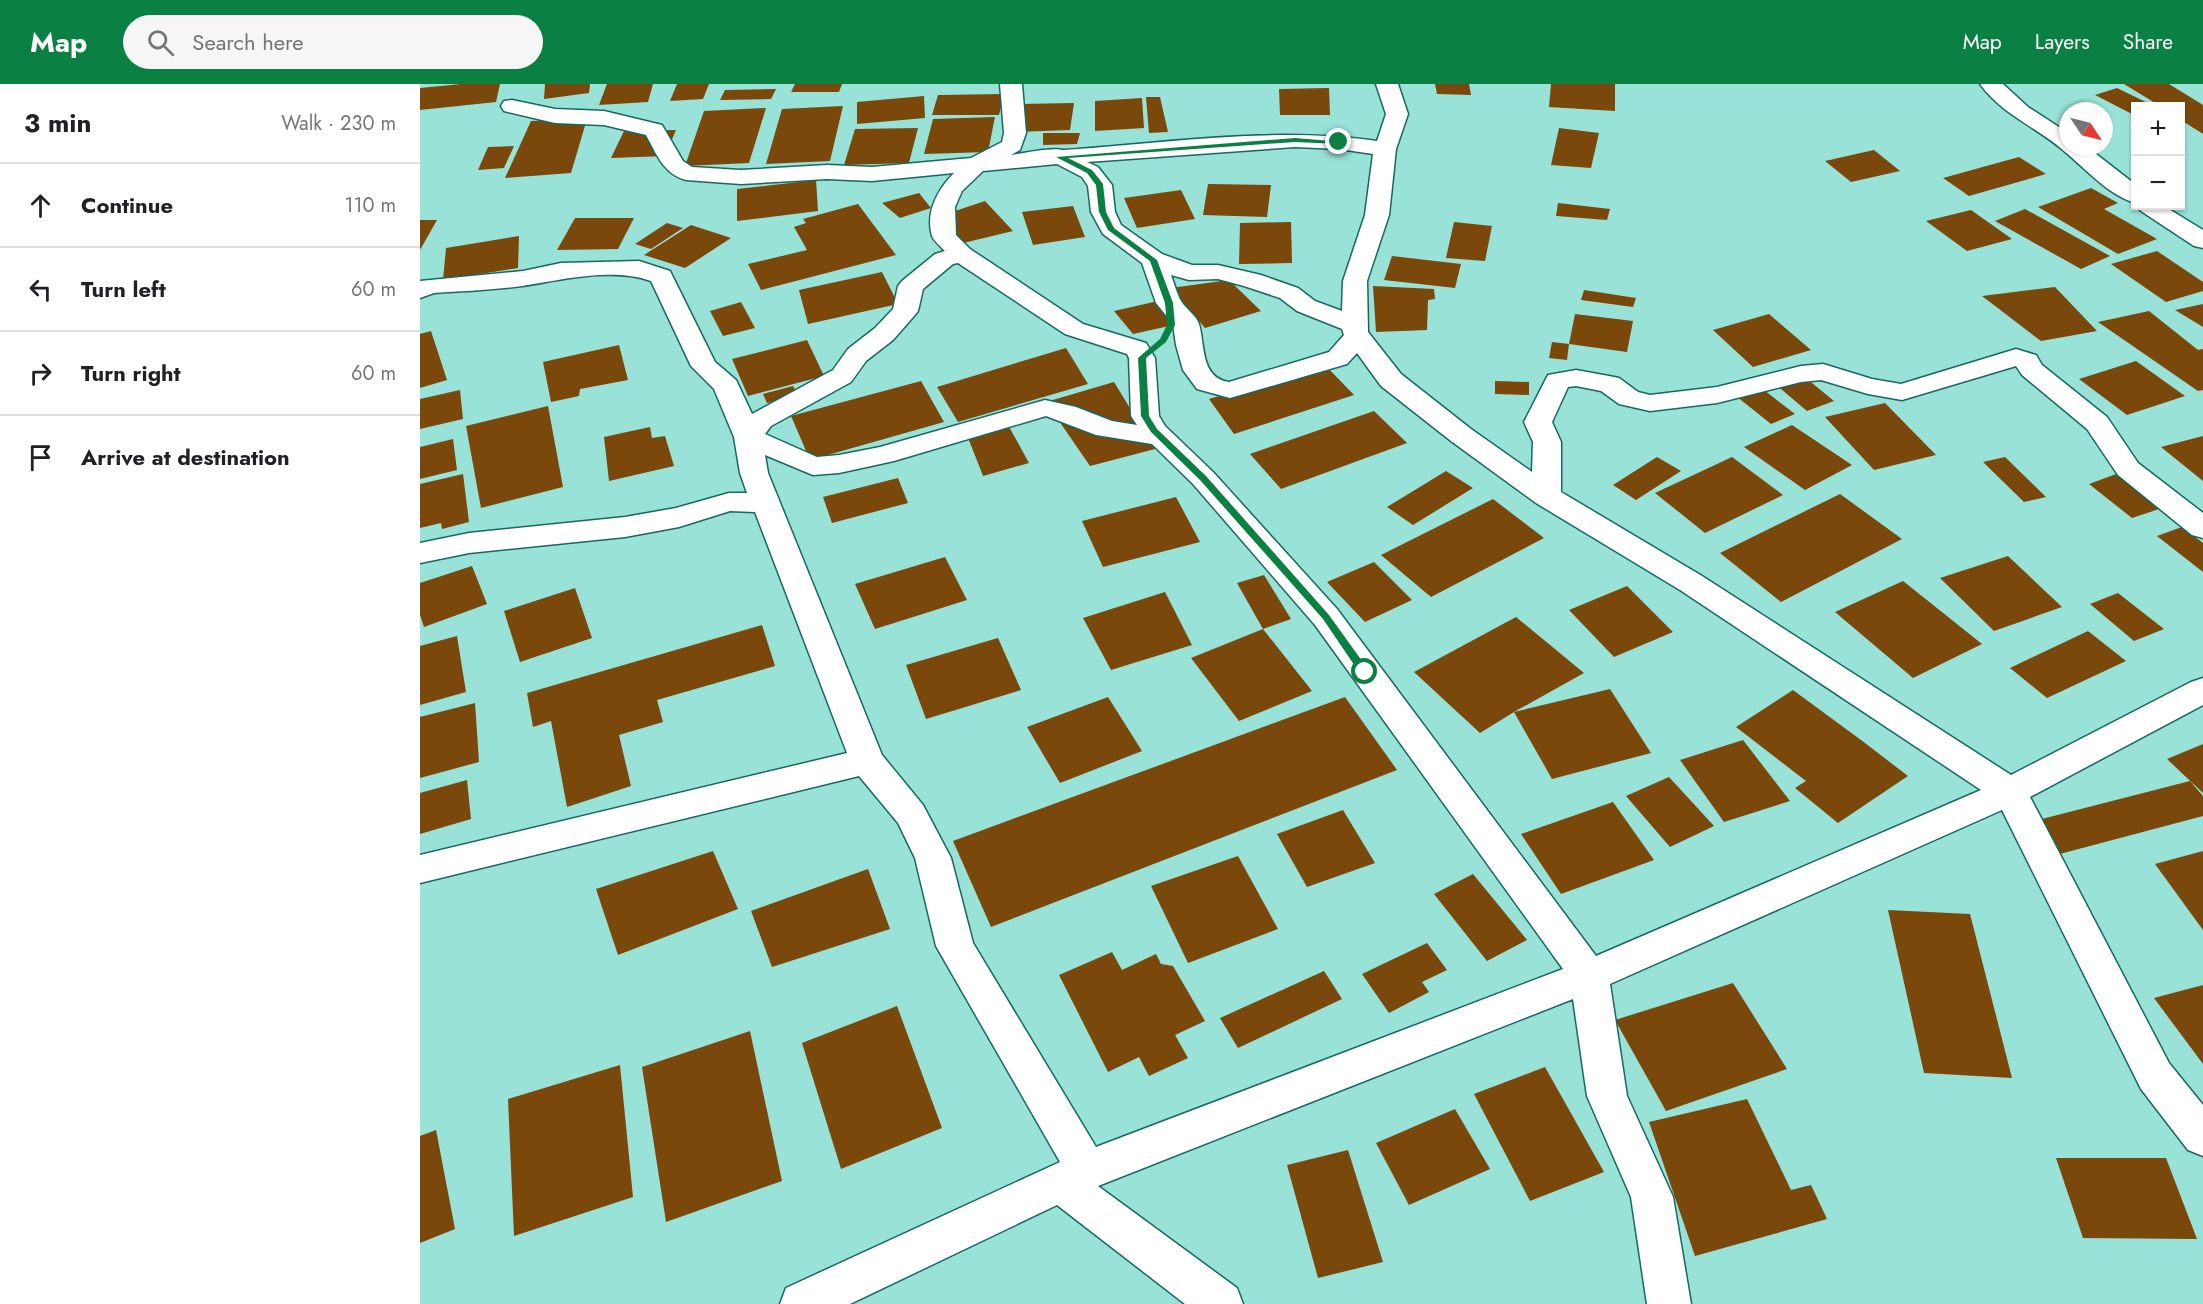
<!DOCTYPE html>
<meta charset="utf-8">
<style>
:root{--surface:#fff;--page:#f6f6f6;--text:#202124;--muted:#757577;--line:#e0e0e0;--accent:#0b8043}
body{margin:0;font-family:Jost,sans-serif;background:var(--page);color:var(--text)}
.controls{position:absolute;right:18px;top:18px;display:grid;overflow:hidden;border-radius:0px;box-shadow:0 2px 4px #0004}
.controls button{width:54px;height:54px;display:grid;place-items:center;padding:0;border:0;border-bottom:2px solid var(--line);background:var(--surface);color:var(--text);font:30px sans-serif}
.compass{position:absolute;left:1639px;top:18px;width:54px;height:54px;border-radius:50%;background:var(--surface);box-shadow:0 2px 4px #0004;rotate:125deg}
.stop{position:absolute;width:18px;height:18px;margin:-14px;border:4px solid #0b8043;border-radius:50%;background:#fff}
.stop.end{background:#0b8043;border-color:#fff;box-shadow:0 2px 6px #0008}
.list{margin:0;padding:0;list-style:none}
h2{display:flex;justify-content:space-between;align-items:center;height:78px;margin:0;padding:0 24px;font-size:26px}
h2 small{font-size:20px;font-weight:400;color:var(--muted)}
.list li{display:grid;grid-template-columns:39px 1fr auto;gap:18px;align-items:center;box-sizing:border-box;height:84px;padding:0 24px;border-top:2px solid var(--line)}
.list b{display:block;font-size:22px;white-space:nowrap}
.list em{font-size:20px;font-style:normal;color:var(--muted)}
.icon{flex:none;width:33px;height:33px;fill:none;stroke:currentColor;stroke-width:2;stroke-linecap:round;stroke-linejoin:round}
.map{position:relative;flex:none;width:1783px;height:1220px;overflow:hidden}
header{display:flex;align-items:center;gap:36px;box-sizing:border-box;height:84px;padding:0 30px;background:var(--accent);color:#fff}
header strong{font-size:28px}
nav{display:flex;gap:33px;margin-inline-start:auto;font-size:21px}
.search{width:420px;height:54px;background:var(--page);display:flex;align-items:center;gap:15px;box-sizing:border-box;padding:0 21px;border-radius:33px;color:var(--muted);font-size:22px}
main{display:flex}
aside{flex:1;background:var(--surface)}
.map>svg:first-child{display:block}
.building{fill:#79480a}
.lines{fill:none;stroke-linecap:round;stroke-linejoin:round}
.minor-casing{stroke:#186860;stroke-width:3}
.minor{fill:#fff;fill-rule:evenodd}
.route{fill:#0b8043}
</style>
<header>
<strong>Map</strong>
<div class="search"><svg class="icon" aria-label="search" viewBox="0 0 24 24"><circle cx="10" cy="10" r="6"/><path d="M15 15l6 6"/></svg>Search here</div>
<nav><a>Map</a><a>Layers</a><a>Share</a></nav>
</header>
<main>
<aside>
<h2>3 min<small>Walk · 230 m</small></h2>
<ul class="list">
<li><svg class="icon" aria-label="ahead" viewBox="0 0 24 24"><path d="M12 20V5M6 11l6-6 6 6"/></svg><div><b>Continue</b></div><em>110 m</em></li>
<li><svg class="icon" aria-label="left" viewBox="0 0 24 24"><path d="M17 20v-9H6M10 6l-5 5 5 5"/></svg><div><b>Turn left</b></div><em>60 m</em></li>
<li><svg class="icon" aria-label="right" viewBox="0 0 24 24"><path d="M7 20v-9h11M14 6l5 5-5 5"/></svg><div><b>Turn right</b></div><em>60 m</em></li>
<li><svg class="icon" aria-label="arrive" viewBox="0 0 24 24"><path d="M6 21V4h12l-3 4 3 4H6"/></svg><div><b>Arrive at destination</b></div></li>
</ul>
</aside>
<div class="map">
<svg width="1783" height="1220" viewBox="0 0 1783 1220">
<rect width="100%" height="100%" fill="#98e2d8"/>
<path class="building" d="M41 0H80L76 18 0 26V4Z
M125 0H170L169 9 124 15Z
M187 0H233L228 18 179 21Z
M257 0H289L283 15 250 17Z
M375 0H422L419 8H371Z
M1015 0H1049L1051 11 1017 10Z
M1131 0H1195V27L1129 23Z
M1704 0H1749L1783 21V50L1761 36V22H1740Z
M909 4 910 31H860L859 5Z
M1697 4 1734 22H1716V28L1712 30 1675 11Z
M356 5 351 15 300 16 305 6Z
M584 10 579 31H512L518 11Z
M504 12 505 34 437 40V18Z
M726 13H740L748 48 729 49Z
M722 14 724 44 675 47V17Z
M654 19 650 46 596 48 600 20Z
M423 22 410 77 346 80 362 25Z
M346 24 329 79 265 82 284 27Z
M575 33 568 68 504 70 513 35Z
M167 35 151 89 85 94 111 37Z
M498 44 489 79 424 81 435 45Z
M1139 44 1179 49 1171 84 1131 81Z
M256 46 245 72 191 74 204 47Z
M623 49H660L657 60 623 61Z
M94 62 84 84 58 86 68 63Z
M1454 66 1480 87 1431 98 1405 77Z
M1599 73 1626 90 1549 112 1523 94Z
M396 96 398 127 317 137V105Z
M788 100 851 101 847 133 783 131Z
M1671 104 1698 119 1684 125 1737 155 1698 170 1618 123Z
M761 106 775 135 717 144 704 114Z
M499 109 511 124 480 134 462 119Z
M565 117 593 147 539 160 529 129Z
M1138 119 1190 125 1187 136 1136 132Z
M438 120 476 171 341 206 328 180 387 166 374 143 386 139 383 135Z
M653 122 665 153 613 161 602 128Z
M1605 125 1690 172 1661 185 1575 137Z
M1551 126 1592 155 1547 167 1506 137Z
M155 134H214L198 165 137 166Z
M0 136H17L0 166Z
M871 138 872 179 819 180 820 139Z
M1034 138 1072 142 1065 177 1026 174Z
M247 139 263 144 231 165 215 160Z
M271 141 311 154 265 184 224 171Z
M99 152 98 184 23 196 26 164Z
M1737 167 1783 198V207L1746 218 1691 180Z
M972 172 1041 180 1035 204 964 196Z
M462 188 478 220 388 240 379 206Z
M809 196 841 227 785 244 751 204Z
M953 202 1014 205 1015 215 1008 216 1007 246 956 248Z
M1635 203 1677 247 1621 257 1562 212Z
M1164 206 1216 214 1213 223 1161 216Z
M738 217 758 240 713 250 694 227Z
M321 218 335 244 303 252 290 227Z
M1783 220V243L1755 226Z
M1729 227 1778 266 1783 265V306L1778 307 1678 238Z
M1155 230 1213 237 1207 268 1149 260Z
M1349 230 1391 266 1333 283 1293 246Z
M11 247 27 296 0 304V250Z
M387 256 404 292 328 312 312 275Z
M1132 258 1149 260 1147 276 1129 274Z
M199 261 208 296 160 305 159 312 131 318 123 278Z
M646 264 668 300 538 338 517 303Z
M1716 277 1765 312 1707 331 1659 295Z
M905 281 934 311 814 350 789 315Z
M1381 290 1414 317 1387 327 1354 299Z
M501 297 524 338 390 376 371 332Z
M1075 297 1109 298V311L1075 310Z
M694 298 735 365 670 382 626 318Z
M373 302 378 311 347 319 343 310Z
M1340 303 1375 330 1351 340 1316 312Z
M40 306 43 335 0 345V315Z
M1465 319 1516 371 1454 386 1405 333Z
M128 322 143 403 61 424 46 342Z
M954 327 987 359 861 405 830 370Z
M587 339 609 379 563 392 547 351Z
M1372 341 1432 381 1385 406 1324 363Z
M230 343 232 354 245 352 254 382 189 397 184 353Z
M1783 352V397L1741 363Z
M33 355 37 386 0 395V363Z
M1237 373 1261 387 1216 416 1193 401Z
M1312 373 1363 411 1285 449 1235 409Z
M1585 373 1626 413 1604 418 1563 378Z
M1026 387 1053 404 993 441 967 423Z
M1699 389 1742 424 1712 434 1669 400Z
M43 390 49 438 22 445 21 439 0 444V400Z
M478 394 488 419 412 439 403 413Z
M1420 410 1482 455 1361 518 1300 469Z
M756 413 780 458 683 483 662 437Z
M1073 415 1124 454 1011 513 961 471Z
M1762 443 1783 459V488L1737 452Z
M1588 472 1642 523 1574 547 1520 494Z
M525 473 547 516 455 545 435 500Z
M954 478 992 516 945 538 907 498Z
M52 482 67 520 4 543 0 531V499Z
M844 491 871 535 843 545 817 499Z
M1483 497 1562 560 1493 594 1415 528Z
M1207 502 1253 548 1194 573 1149 526Z
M155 504 172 554 100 578 84 527Z
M745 508 772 561 691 586 663 534Z
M1698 509 1744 545 1714 557 1670 520Z
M1096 533 1164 589 1094 628 1190 605 1231 669 1132 695 1094 628 1060 649 994 588Z
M342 541 355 582 237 616 243 638 199 651 211 702 147 723 131 637 113 643 107 609Z
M843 545 892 607 819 637 771 574Z
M1668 547 1706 577 1627 614 1590 584Z
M37 552 46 608 0 621V562Z
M578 554 601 606 506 635 486 581Z
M1373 606 1445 659 1488 692 1418 739 1375 704 1386 697 1316 643Z
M688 613 722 667 640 699 607 643Z
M925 613 977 686 571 843 533 757Z
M55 619 59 678 0 694V633Z
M1323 656 1370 717 1304 738 1260 676Z
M1783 660V709L1747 675Z
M1249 693 1294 742 1250 763 1206 712Z
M47 696 51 735 0 750V709Z
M1770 697 1783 712V732L1636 771 1610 738Z
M1193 718 1234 776 1141 810 1101 750Z
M923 726 955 779 887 803 857 750Z
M293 767 318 825 198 871 176 805Z
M1783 767V846L1735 780Z
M818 772 858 845 768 879 731 802Z
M448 785 470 845 352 883 331 827Z
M1053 790 1107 856 1067 877 1014 810Z
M1468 826 1550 830 1592 994 1504 989Z
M1007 859 1027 886 1002 898 1009 908 969 929 942 890Z
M692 868 702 886 736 870 741 880 753 882 785 937 755 951 768 974 729 992 719 973 688 988 639 891Z
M904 887 922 915 818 964 800 934Z
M1313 899 1367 985 1246 1027 1195 936Z
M1783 901V980L1734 914Z
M477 922 522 1044 421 1085 382 959Z
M330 947 362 1097 246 1138 222 983Z
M200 981 213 1113 94 1152 88 1015Z
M1125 983 1184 1088 1110 1117 1054 1010Z
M1327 1015 1371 1106 1391 1101 1407 1135 1275 1172 1229 1038Z
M1035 1025 1070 1085 989 1121 956 1059Z
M16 1046 35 1145 0 1159V1052Z
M928 1066 963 1178 898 1194 867 1081Z
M1636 1074H1746L1777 1155 1663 1154Z"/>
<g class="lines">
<g class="minor-casing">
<path id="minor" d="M580 0H602L606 49 600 66 591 71C604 69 632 63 643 66 745 59 856 42 957 57L966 30 956 0H978L988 30 976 65 969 131 947 197 948 248 981 290 1051 345 1112 388 1113 358 1104 338 1128 291 1156 286 1189 292 1199 294 1218 308 1230 311 1297 303 1381 282 1403 280 1452 295 1481 300 1596 265 1616 271 1622 281 1687 333 1718 379 1783 429V454L1772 451 1698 391 1667 345 1602 291 1596 282 1482 316 1448 310 1401 296 1381 298 1297 319 1230 327 1199 320 1181 307 1156 302 1148 303 1132 338 1141 358V408L1282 492 1591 691 1771 598 1783 594V621L1610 713 1749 979 1783 1021V1072L1768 1066 1721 1005 1582 726 1190 900 1207 1012 1253 1113 1271 1220H1227L1211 1113 1167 1012 1153 915 678 1102 817 1204 823 1220H765L637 1121 430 1220H360L366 1204 640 1078 516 862 495 774 478 739 439 692 0 799V771L427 669 335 428 310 427 259 443 205 453 49 469 0 479V459L49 449 205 433 256 424 309 409H327L320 389 314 353 294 305 271 282 231 197C192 183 142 196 102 202 73 206 43 207 14 209L0 214V197L103 187 141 179 219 177 250 187 295 278 316 296 332 330 413 286 428 265 455 244 473 225 478 202 482 197 515 170 525 167C521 163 514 157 512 152 505 128 518 105 534 89L452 97 407 95 321 100 266 96C243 90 236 69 226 51L184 41 135 39 84 27 81 22 84 17 92 16 135 25 184 27 242 41 263 77 272 83 321 86 407 81 452 83 551 74 582 58 584 49ZM875 63 919 65 953 70 945 131 923 197 922 227 895 217 878 204 841 191 798 181H772L742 170 701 141 695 128 692 101 678 83 667 78ZM637 80 662 93 668 102 671 128 683 150 722 179 736 219 753 240 756 261 763 286 777 305 810 314 927 280 937 269 961 302 1031 357 1116 419 1260 506 1561 706 1176 872 917 525 793 388 745 342 739 332 735 274 726 259 663 240 550 165 536 151 535 123 542 107 563 87ZM538 179 645 250 707 270 709 274 711 332 717 341 692 337 656 323 625 316 460 363 419 371 397 373 345 350 351 342 431 298 446 277 473 256 494 232 498 227 503 205 533 180ZM751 191 769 196 798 195 824 202 860 214 877 227 922 245 924 251 909 268 809 298C780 294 785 260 779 240 776 231 766 225 761 217 757 210 754 199 751 191ZM626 332 676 351 732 360 773 400 895 541 1143 885 676 1063 553 859 531 774 503 721 462 671 348 389 345 371 393 391 419 389 474 377Z
M1560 0H1583L1608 23 1648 49V63H1667L1716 101V119C1689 112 1665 84 1644 67 1617 43 1582 31 1560 0Z
M1717 122H1744L1783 146V164L1774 162 1721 127Z"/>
</g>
<use href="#minor" class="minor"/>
</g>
<path class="route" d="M875 54 923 58 919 60 875 58 648 74 672 86 683 100 686 128 694 144 737 176 753 219 755 241 746 258 726 274 729 332 737 345 786 392 909 531 950 588 945 592 941 591 903 535 780 396 731 348 721 332 718 274 740 255 747 241 745 219 730 177 688 146 679 128 676 101 667 89 636 73Z"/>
</svg>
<div class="controls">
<button>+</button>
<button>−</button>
</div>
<svg class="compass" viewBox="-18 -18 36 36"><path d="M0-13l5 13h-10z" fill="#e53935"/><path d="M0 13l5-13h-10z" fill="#757577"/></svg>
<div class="stop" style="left:945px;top:588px"></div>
<div class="stop end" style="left:919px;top:58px"></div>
</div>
</main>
